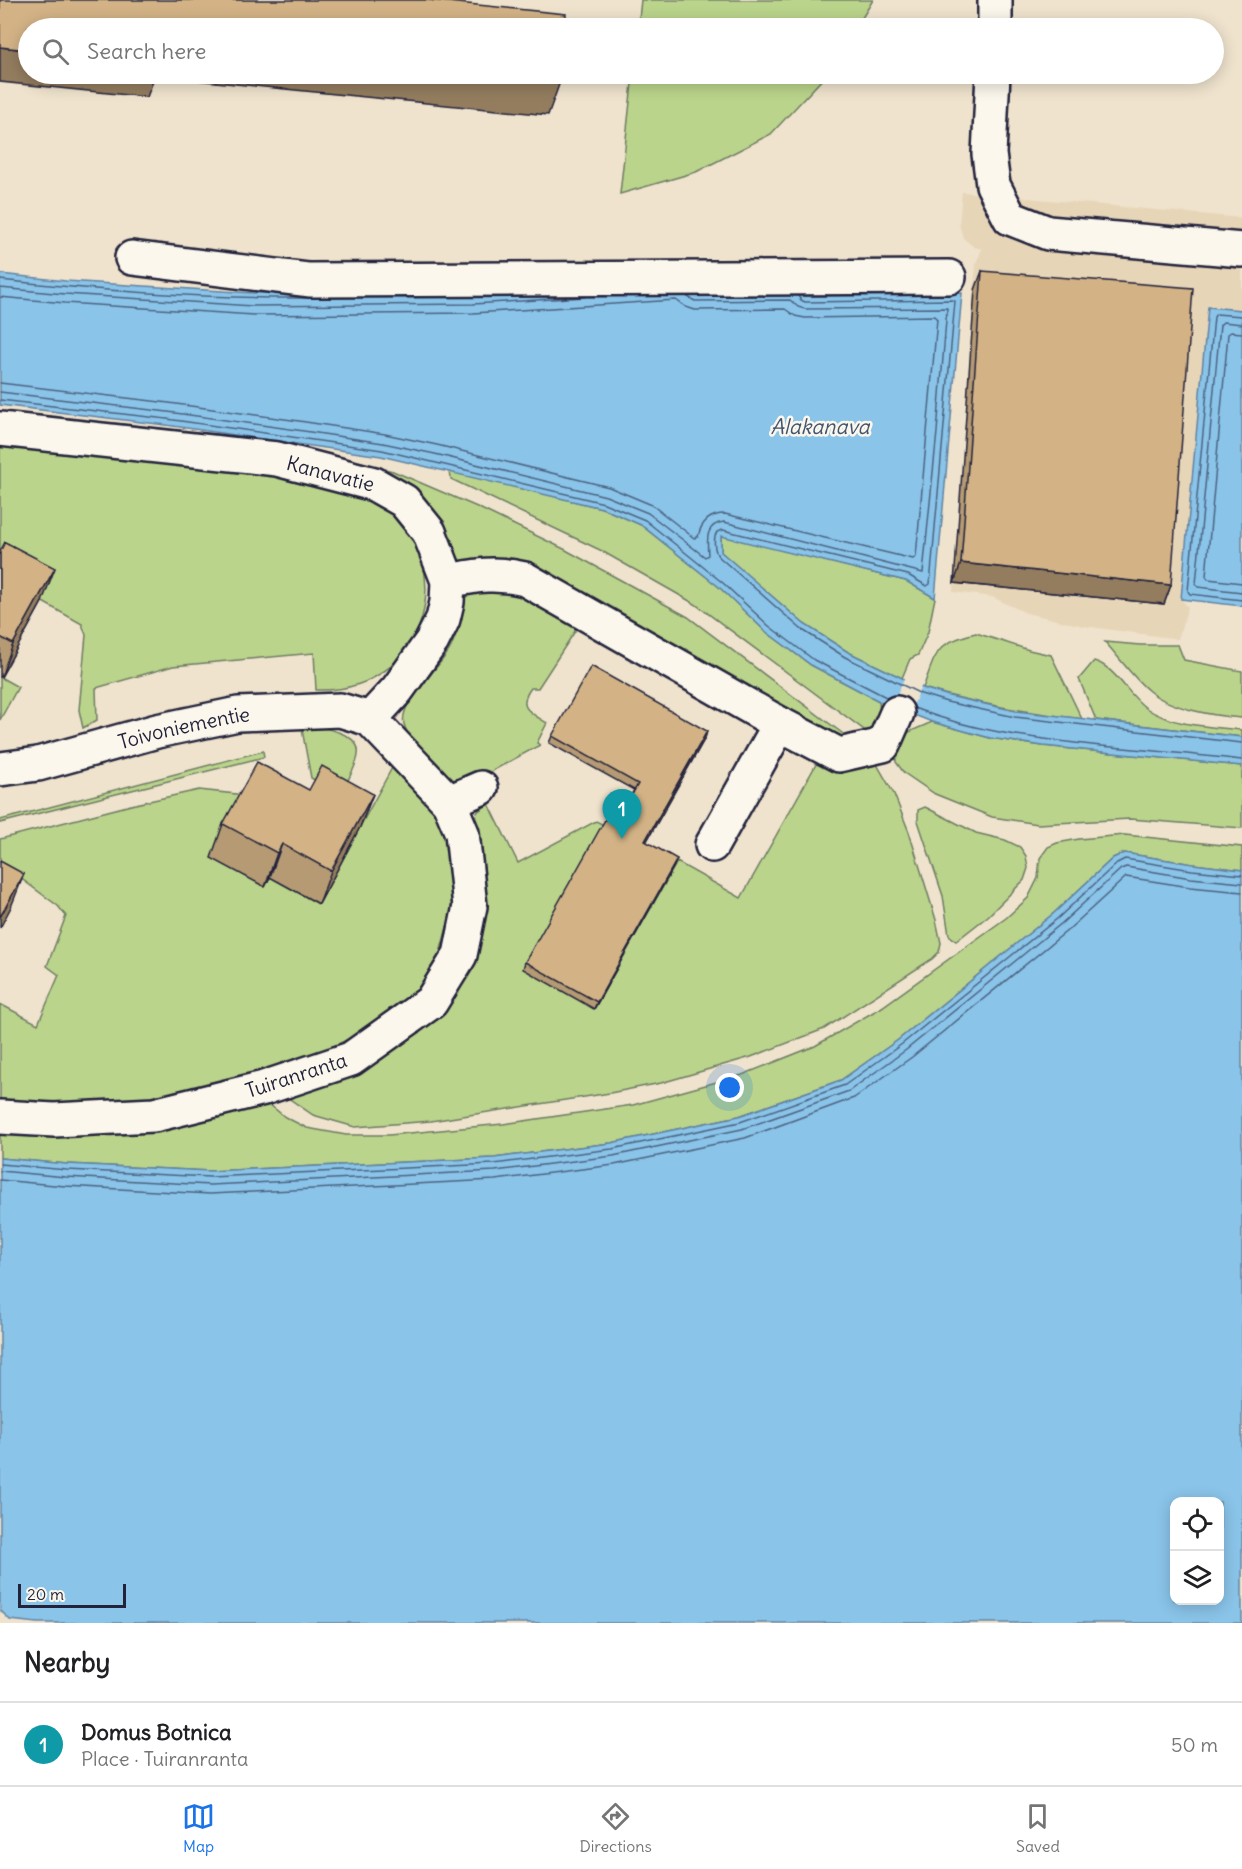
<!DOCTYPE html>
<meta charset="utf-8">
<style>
:root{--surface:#fff;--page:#f6f6f6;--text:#202124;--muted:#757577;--line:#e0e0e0;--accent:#1a73e8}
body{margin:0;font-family:Delius,sans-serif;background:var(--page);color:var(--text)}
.controls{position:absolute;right:18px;bottom:18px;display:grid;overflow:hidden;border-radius:12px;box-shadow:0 3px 15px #0003}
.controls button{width:54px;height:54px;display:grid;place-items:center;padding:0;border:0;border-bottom:2px solid var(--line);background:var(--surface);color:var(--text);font:30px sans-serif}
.scale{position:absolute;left:18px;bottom:15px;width:108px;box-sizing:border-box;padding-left:6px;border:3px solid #22223b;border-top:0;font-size:16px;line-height:21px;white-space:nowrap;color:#22223b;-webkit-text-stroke:4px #fbf7ec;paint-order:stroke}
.you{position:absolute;left:730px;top:1088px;width:21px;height:21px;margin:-15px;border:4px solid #fff;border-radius:50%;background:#1a73e8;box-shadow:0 0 0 9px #1a73e833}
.badge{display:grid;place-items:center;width:39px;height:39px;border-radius:50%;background:var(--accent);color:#fff;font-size:20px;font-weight:700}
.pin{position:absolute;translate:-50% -50px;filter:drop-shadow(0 2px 3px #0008)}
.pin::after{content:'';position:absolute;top:32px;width:21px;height:18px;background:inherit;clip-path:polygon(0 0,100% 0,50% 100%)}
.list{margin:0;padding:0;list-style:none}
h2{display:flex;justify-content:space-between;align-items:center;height:78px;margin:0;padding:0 24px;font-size:26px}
h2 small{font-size:20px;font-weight:400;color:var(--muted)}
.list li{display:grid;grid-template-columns:39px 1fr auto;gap:18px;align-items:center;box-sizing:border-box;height:84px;padding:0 24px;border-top:2px solid var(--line)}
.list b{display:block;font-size:22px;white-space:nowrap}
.list p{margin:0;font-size:20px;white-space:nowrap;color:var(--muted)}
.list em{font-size:20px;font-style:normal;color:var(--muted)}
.icon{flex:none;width:33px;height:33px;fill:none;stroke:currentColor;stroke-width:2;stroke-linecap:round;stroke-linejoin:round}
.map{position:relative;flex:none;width:1242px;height:1623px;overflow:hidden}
.search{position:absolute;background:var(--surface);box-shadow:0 3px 15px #0003;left:18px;right:18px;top:18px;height:66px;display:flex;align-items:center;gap:15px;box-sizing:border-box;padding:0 21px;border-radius:33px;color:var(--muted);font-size:22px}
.sheet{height:162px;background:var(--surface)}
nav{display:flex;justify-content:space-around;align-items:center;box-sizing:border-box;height:84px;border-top:2px solid var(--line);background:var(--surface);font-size:16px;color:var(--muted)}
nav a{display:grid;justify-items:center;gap:3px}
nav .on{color:var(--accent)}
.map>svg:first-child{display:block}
.built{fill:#e7d5b8}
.green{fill:#bad48b;stroke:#6e7b63;stroke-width:1.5}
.water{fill:#8ac4e9;stroke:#6083a3;stroke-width:1.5;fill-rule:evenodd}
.pier{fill:#efe3cd}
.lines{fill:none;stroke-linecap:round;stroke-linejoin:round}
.shore{stroke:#4c6381;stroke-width:1.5}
.minor-casing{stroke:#22223b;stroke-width:38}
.minor{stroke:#fbf7ec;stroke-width:33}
.wall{fill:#b59a73;stroke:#22223b;stroke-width:1.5}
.shaded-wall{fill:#947d5e;stroke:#22223b;stroke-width:1.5}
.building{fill:#d3b386;stroke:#22223b;stroke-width:1.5}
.labels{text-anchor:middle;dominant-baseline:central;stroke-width:5;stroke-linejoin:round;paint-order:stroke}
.street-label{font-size:20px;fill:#22223b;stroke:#fbf7ec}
.water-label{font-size:21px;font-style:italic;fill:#41536f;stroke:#fbf7ec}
</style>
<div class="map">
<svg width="1242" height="1623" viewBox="0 0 1242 1623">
<rect width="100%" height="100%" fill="#efe3cd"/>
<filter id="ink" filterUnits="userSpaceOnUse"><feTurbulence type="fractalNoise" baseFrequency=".0167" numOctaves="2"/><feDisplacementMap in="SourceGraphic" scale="12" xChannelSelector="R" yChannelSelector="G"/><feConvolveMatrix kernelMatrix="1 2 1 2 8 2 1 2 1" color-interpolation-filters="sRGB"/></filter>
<g filter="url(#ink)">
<path class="built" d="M962 192 1242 218V310L1208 308 1181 599 1188 607 1178 639 1083 626 1026 613 992 597 953 592 976 263 982 249 974 247 963 238 959 224Z"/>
<path class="green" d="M641 0H873L856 28H638Z
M633 74H827L771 134 696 172 620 194Z
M0 443C89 453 178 461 267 475 289 478 312 481 334 486 341 487 350 488 356 491 469 539 437 694 316 690L314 653 173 666 96 688 97 720 83 728 79 710 86 635 82 624 0 578Z
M368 465 393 471 477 507 564 549 688 617 850 739 875 761 894 794 909 832 936 920 941 943 939 952 932 959 824 1029 751 1057 661 1083 610 1093 431 1121 355 1127 313 1115 284 1095 433 1015 473 821 478 811 489 804 518 863 596 821 604 825 594 1009 677 862 741 898 819 759 823 737 461 564C438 510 424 485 368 465Z
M450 471 602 508 641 525 719 587 765 631 811 665 879 701 881 728 879 734 867 732 695 604 600 550 451 479Z
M721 535 906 581 935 598 928 632 918 655 910 659 902 678 848 652 804 624 721 552Z
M496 589 534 596 581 622 538 688H531C516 708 531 713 547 723L537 743 540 745 470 783H454L446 779C434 765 408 742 404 724 398 702 441 668 451 647 459 630 463 612 462 593Z
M976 633 1029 650 1051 655 1082 719C1028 712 975 704 923 688 937 651 935 643 976 633Z
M1105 642 1140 645H1178L1184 660 1242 671V718C1214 716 1171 709 1149 691 1134 679 1118 656 1105 642Z
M1094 661C1114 666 1129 696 1146 708 1171 726 1212 727 1242 730V737L1096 720 1079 679Z
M0 677 18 687 0 720Z
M932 722 990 738 1043 746 1242 766V828L1130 819 1038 824 992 817 935 794 904 773 896 762 895 751 902 735Z
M301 724C317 727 362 731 358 755 357 764 351 774 347 782L320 783 311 778Z
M263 751 264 757 0 823V820Z
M393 766 428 803 441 825 449 849 452 876 451 913 440 953 416 992 381 1023 328 1049 254 1074 173 1096 91 1106 0 1101V1004L38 1024 59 975 47 966 66 916 58 906 0 863V839L131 805 199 790 245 795 212 858 264 886 270 877 318 904Z
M925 807 976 833 1005 840 1020 847 1026 856 1028 868 1024 880 988 916 956 941 949 935 943 896 918 821V810Z
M1125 835 1242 847V870L1193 864 1124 853 1113 858 1054 913 898 1040 841 1080 739 1116 611 1143 494 1158 210 1171 67 1164 0 1158V1129L264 1100 285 1117 307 1128 346 1135H389L503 1124 633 1105 742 1075 815 1046 882 1007 1006 918 1028 898 1038 878 1040 858 1048 847 1057 843 1079 839Z"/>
<path class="water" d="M0 274 66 281 253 293 803 286 805 296 962 293 935 598 906 581 721 536V552L804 624 848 652 923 688 949 696 1016 711 1242 737V766L1043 746 990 738 932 722 879 701 811 665 765 631 719 587 641 525 602 508 381 456 166 425 0 405Z
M1208 307 1242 310V606L1181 599Z
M1124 853 1193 864 1242 870V1623H37L10 1620 0 1610V1158L67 1164 210 1171 494 1158 611 1143 739 1116 841 1080 898 1040 1054 913 1113 858ZM1174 1502H1220V1600H1174Z"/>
<path class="pier" d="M905 676 922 684 909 716 891 709Z"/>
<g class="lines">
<path class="shore" d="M0 280C103 291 207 299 311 298
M0 288 65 294 253 306 473 304 585 297
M798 296 801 300 805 302 952 300 955 301 930 584 927 586 908 575 723 530 717 532C713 538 714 550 718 556L801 629 845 657 921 694 947 702 1015 717 1242 743
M0 297 65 303 254 315 473 313 676 300 686 307 695 310 785 309 795 316 805 318 934 316 937 319 916 557 913 559 725 514C709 514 701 522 698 537L694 538 652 505 609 487 437 445 385 434 299 421 169 403 0 383
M1242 316 1216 314 1214 317 1188 591 1190 594 1242 600
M1242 324 1223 322 1220 325 1196 584 1198 587 1242 592
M1242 333 1231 332 1228 334 1206 576 1208 579 1242 583
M0 392 168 412 297 430 383 443 435 454 606 496 648 513 705 557 708 555C707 540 705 524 724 522L923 573 937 432 947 308 805 309 798 307 790 300 695 301 686 296
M0 400 167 419 382 450 604 503 645 520 723 583 769 626 814 660 888 698
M914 708C971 731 1031 738 1092 745 1142 750 1192 754 1242 760
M0 1164 67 1170 210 1177 494 1164 612 1149 740 1122 845 1085 902 1044 1058 918 1117 863 1125 859 1192 870 1242 875
M0 1171 66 1177 210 1185 495 1171 613 1156 742 1129 849 1091 906 1050 1062 923 1121 869 1126 867 1191 878 1242 883
M0 1180 65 1186 210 1194 495 1180 614 1165 745 1138 854 1098 912 1057 1068 930 1126 877 1190 887 1242 892"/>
<g class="minor-casing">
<g id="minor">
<path d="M995 28V0"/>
<path d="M993 74 989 154 993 185 1010 218 1048 233 1242 250"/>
<path d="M132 258 309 280 949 277"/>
<path id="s1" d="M0 429 277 459 374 484 404 501 429 532 448 581 447 602 443 619 432 641 397 690 370 719"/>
<path d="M448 581C478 575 495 572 525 579L780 724 712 845"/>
<path d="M780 724 839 755 883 745 897 713"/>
<path id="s2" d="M0 769 38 764 157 731 238 714 340 710 370 719 449 802 462 833 470 906 460 955 431 1002 351 1059 264 1088 154 1115 54 1120 0 1117"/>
<path d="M449 802 481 788"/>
</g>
</g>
<use href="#minor" class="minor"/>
</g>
<path class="wall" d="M982 271 1171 585 1164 604 954 583 975 290Z
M0 552 42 602 1 677H0Z
M707 731 705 738 646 842 674 866 594 1009 523 969 525 962 615 824 634 790 549 743 552 736Z
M309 790 373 794 360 827 319 904 270 877 265 887 211 858 223 824Z"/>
<path class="shaded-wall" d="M0 47 28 50V74H479L560 82 548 115 155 76 147 97 0 82Z
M961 563 1171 585 1164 604 954 583Z
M55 568 42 602 1 677 13 644Z
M707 731 705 738 643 848 645 841Z
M373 794 360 827 319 904 331 871Z
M282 844 270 877 265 887 277 853Z
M677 859 674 866 594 1009 597 1002Z
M24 874 11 907 0 928V917Z"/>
<path class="building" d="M0 0H428L566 14 565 28H28V50L0 47Z
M479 74H561L560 82Z
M982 271 1193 288 1171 585 961 563Z
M5 542 55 568 13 644 0 637V552Z
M591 666 707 731 645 841 677 859 597 1002 525 962 606 818 615 824 638 784 552 736Z
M257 762 309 790 322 766 373 794 331 871 282 844 277 853 223 824Z
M0 861 24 874 0 917Z"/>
</g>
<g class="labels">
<g class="street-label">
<text stroke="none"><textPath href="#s1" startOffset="334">Kanavatie</textPath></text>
<text stroke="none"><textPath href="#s2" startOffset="189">Toivoniementie</textPath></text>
<text transform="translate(296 1075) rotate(-18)">Tuiranranta</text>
</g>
<g class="water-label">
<text x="820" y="426">Alakanava</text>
</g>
</g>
</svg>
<div class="controls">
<button><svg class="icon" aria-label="locate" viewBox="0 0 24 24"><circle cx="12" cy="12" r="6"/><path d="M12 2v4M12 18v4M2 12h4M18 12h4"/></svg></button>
<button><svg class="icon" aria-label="layers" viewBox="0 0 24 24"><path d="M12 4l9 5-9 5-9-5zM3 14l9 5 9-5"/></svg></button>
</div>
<div class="scale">20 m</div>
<div class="you"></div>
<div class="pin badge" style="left:622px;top:839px;background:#0f9aa8">1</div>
<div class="search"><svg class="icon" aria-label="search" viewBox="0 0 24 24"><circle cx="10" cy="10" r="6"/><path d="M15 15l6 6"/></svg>Search here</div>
</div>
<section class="sheet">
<h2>Nearby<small></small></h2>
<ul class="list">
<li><span class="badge" style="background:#0f9aa8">1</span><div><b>Domus Botnica</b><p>Place · Tuiranranta</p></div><em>50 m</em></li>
</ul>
</section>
<nav>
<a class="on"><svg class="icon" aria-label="map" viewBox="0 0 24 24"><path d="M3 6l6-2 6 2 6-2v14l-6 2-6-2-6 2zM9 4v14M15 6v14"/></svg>Map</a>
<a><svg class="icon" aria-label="directions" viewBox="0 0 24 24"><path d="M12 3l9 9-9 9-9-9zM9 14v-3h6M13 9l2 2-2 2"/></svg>Directions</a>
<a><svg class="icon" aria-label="saved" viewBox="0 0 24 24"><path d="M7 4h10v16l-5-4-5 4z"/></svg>Saved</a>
</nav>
